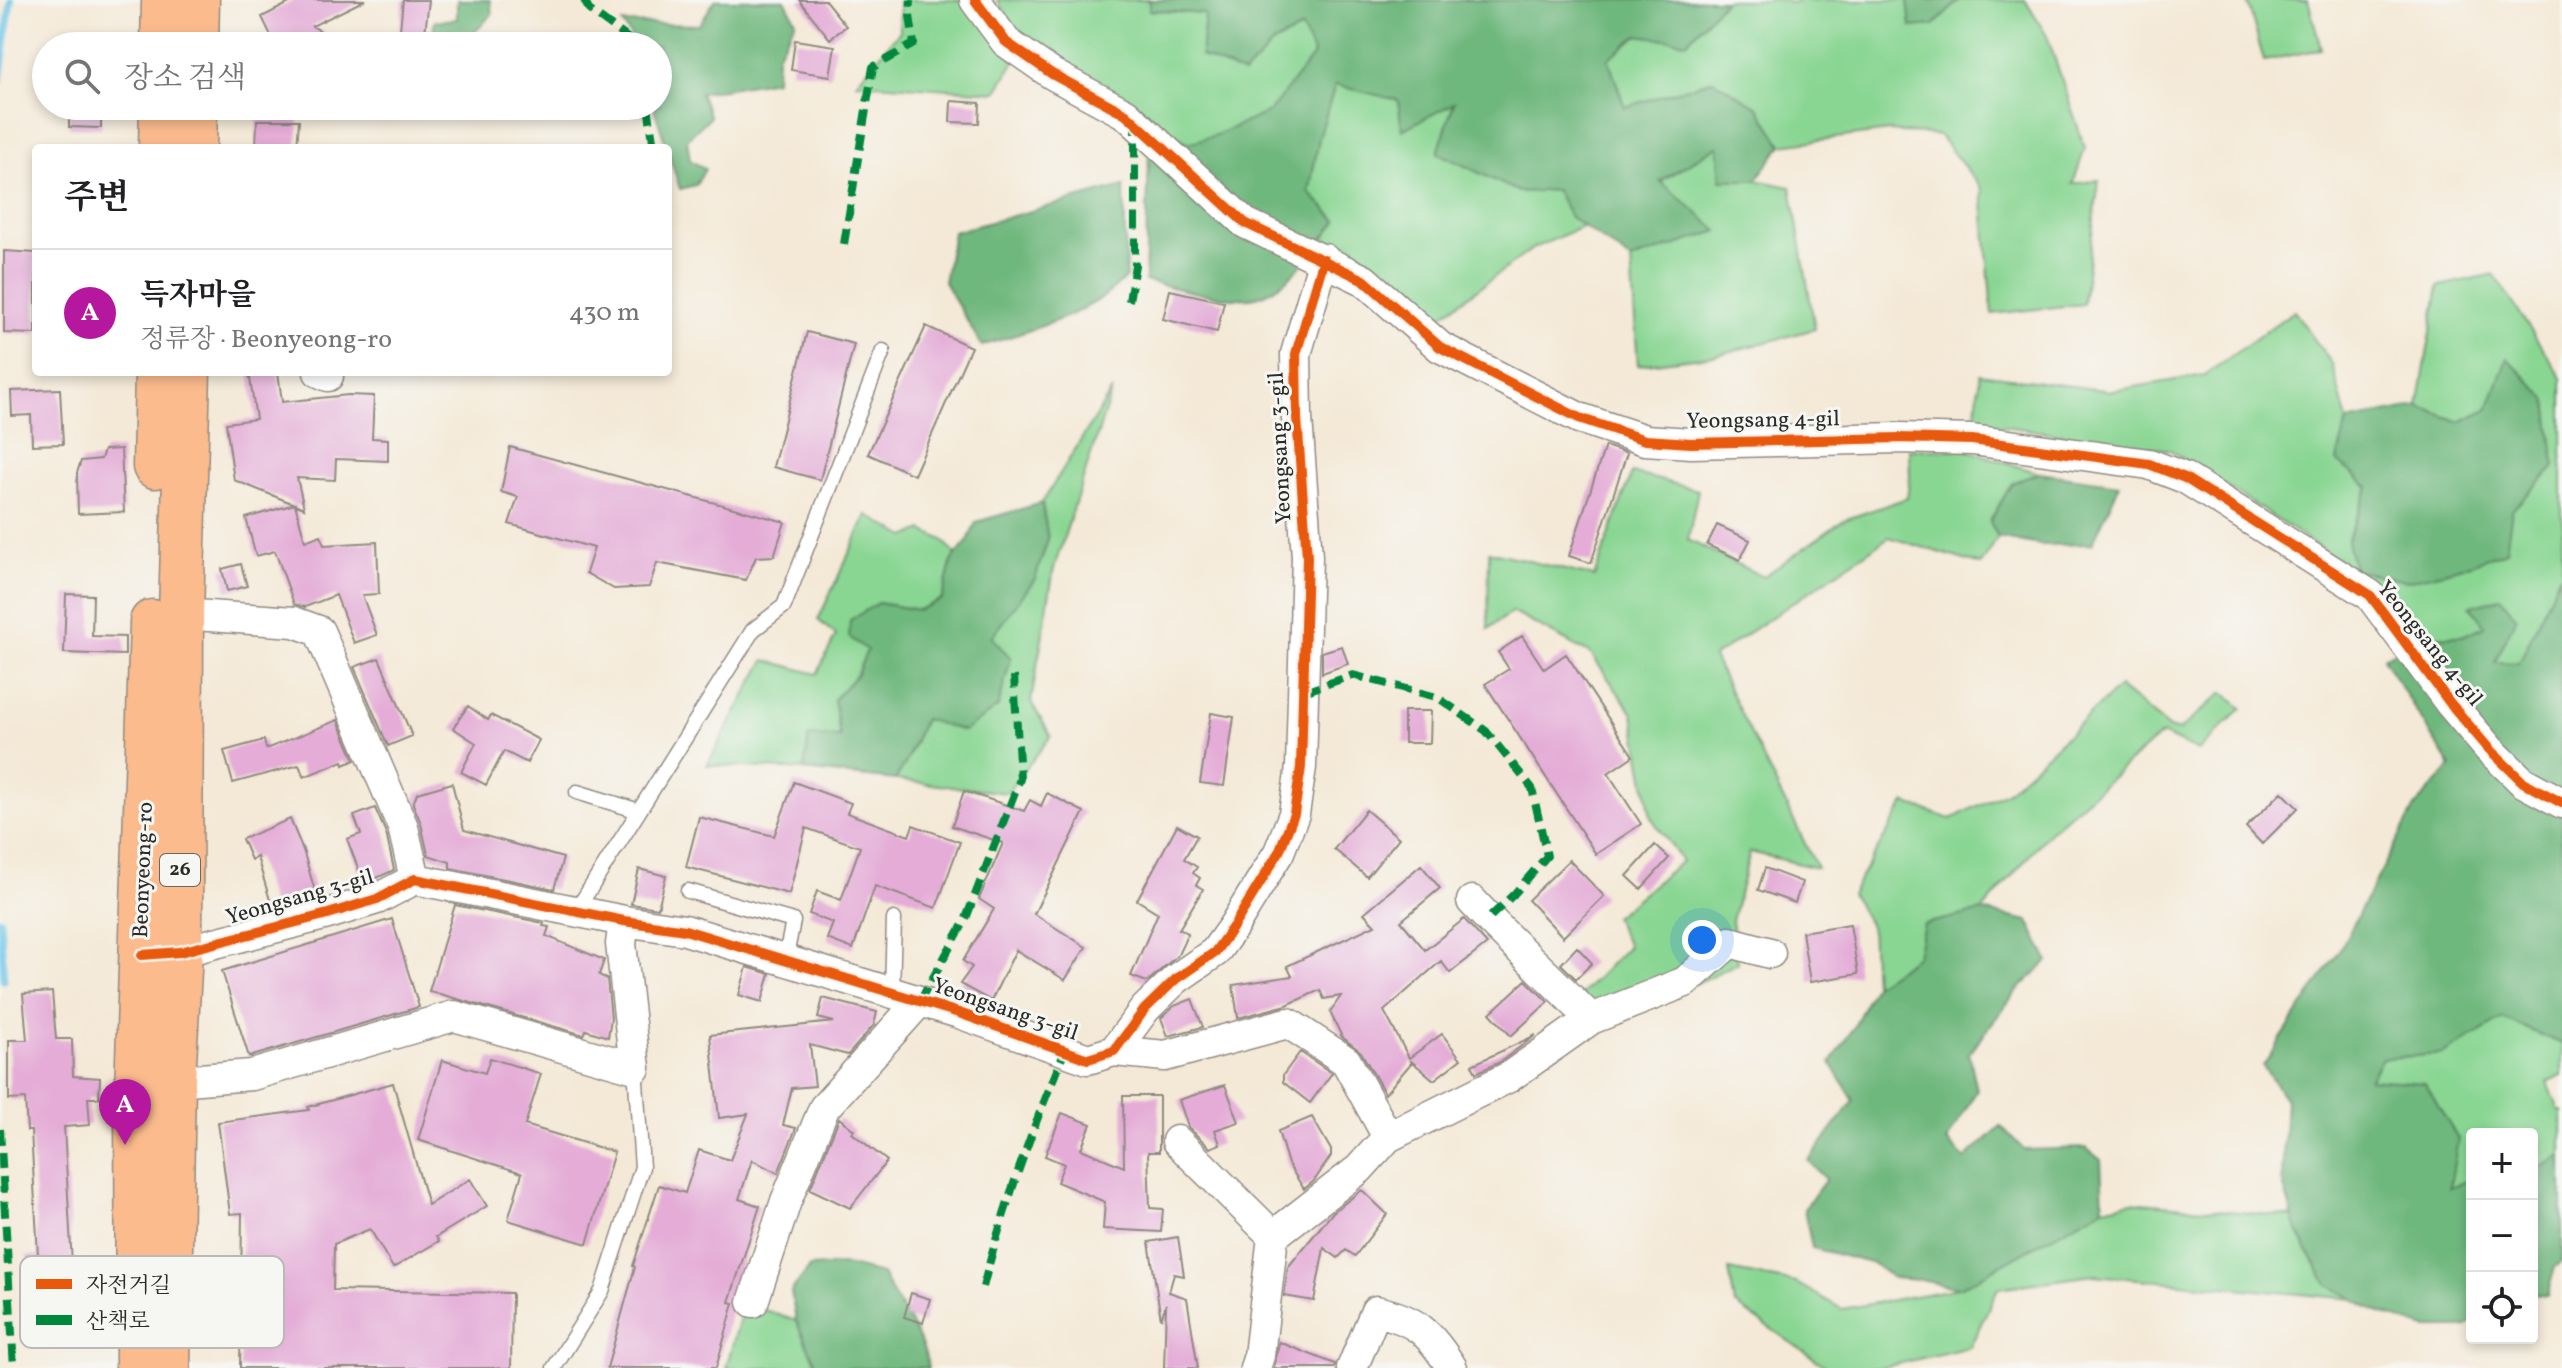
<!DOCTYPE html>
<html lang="ko">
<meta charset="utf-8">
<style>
:root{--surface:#fff;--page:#f2f2f2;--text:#202124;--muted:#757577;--line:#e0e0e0;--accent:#b5179e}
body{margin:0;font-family:Vollkorn,"Noto Serif KR",serif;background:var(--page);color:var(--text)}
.controls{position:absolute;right:24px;bottom:24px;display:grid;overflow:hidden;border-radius:8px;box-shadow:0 4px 12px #0003}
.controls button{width:72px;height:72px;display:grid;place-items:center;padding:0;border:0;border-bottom:2px solid var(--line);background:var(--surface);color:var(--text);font:40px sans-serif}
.you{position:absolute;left:1702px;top:940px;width:28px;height:28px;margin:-20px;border:6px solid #fff;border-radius:50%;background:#1a73e8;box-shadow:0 0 0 12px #1a73e833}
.badge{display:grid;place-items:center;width:52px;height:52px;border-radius:50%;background:var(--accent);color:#fff;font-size:26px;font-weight:700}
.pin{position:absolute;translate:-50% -66px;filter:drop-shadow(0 2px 4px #0008)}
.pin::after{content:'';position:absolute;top:42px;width:28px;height:24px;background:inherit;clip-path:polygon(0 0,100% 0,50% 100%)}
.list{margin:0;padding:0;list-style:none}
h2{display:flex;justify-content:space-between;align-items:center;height:104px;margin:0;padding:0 32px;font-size:34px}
h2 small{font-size:26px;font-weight:400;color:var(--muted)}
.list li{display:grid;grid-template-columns:52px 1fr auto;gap:24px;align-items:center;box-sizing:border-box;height:128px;padding:0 32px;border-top:2px solid var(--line)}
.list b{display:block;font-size:30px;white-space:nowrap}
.list p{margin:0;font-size:26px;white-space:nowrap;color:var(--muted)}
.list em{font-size:26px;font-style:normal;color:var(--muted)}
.icon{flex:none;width:44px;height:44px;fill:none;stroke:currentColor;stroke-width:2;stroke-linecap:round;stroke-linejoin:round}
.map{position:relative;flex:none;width:2562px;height:1368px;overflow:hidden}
.search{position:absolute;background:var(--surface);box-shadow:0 4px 12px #0003;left:32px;top:32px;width:640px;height:88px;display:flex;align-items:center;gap:20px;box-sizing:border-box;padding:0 28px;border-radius:44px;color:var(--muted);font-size:30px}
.panel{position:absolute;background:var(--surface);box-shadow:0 4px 12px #0003;left:32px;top:144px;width:640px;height:232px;border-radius:8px}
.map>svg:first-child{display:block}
.green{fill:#89d693;stroke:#5a805f;stroke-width:2}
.forest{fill:#6eb77d;stroke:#4c7154;stroke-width:2}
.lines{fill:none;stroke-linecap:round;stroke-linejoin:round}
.stream{stroke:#6ac4e7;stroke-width:7}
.building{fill:#e4acd7}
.service-casing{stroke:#908a81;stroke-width:17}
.minor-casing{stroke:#908a81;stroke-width:33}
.primary-casing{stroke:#908a81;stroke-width:47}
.service{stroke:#fff;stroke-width:14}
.minor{stroke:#fff;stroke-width:30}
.primary{stroke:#fbbb8d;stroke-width:44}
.quiet{stroke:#00873e;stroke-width:8;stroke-dasharray:16 8;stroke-linecap:butt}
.cycleway-casing{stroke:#f6f6f2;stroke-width:15}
.cycleway{stroke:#e8590c;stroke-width:10}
.labels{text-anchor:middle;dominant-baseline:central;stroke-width:6;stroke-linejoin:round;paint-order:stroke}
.shield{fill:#f6f6f2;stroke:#686867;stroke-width:2}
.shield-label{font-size:20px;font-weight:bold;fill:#2b2b2b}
.street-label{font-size:22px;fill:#2b2b2b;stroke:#f6f6f2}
.key{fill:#f6f6f2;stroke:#b9b9b6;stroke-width:2}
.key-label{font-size:22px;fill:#2b2b2b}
</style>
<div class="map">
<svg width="2562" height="1368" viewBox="0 0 2562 1368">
<rect width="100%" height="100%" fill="#f6f6f2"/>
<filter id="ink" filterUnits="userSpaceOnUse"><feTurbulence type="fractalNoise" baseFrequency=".0125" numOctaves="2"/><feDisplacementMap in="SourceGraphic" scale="16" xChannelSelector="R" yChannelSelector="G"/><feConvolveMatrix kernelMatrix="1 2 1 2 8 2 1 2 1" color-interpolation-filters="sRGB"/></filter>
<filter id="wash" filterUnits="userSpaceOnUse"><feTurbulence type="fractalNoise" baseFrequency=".006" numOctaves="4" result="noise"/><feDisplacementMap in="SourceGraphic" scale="32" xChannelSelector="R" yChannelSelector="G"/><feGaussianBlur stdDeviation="1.8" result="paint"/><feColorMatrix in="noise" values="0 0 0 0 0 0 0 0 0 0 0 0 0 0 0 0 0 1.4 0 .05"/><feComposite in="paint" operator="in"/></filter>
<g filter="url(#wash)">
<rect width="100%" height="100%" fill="#f4e9d7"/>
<path class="green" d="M899 0H965L1015 61 996 92 856 83 900 31Z
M997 0H1150L1149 10 1205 14 1244 74 1275 42 1303 28 1314 55 1270 112 1219 134 1189 143 1160 129 1020 38Z
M1725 0H1786L1791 3 1800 0H1908L1911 27 1934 25 1960 0H2025L2047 36 2085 148 2073 184 2099 180 2083 304 1992 314 1982 189 1939 135 1889 131 1782 145 1758 107 1713 80 1625 108 1608 59 1638 35 1687 42Z
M2247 0H2308L2321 49 2264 61Z
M1335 84 1398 100 1402 130 1454 102 1438 153 1519 192 1556 190 1570 217 1584 226 1532 249 1441 316 1324 237 1337 220 1309 192 1319 138Z
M1718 146 1721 180H1756L1791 187 1815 329 1717 355 1638 365 1631 260 1717 231 1660 182Z
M2494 274 2562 378V574L2519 664 2494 663 2516 617 2462 636 2422 637 2414 641 2354 570 2170 450 1975 422 1980 374 2111 391 2205 375 2294 311 2332 364 2347 421 2337 461 2369 487 2347 541 2460 568 2508 358 2488 409 2460 422 2418 406 2439 286Z
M1112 390 1054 568 1031 702 1051 736 1007 793 895 780 906 762 924 719 964 731 991 637 1035 579 1048 539 1042 503Z
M1909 449 1967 450 2039 473 2012 483 1990 521 1998 537 1981 565 1889 537 1713 657 1817 868 1750 852 1732 921 1738 963 1600 1030 1567 1009 1628 946 1614 917 1682 861 1651 817 1633 714 1591 654 1512 612 1488 629 1489 551 1594 577 1632 473 1698 490 1688 540 1763 577 1844 520 1907 498 1910 477Z
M867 515 906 537 923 530 943 540 956 555 952 560 942 599 919 610 878 603 867 650 857 674 834 699 840 737 809 736 804 770 707 765 765 660 817 674 836 635 818 620Z
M2119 687 2169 728 2179 731 2223 692 2242 708 2198 751 2162 734 2051 830 1982 911 1924 924 1917 956 1874 985 1871 927 1851 894 1905 803 1951 819 2006 792Z
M2503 1018 2562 1044V1075L2548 1082 2559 1111H2562V1156L2532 1172V1134H2472V1179L2450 1188 2369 1080 2382 1058 2443 1054Z
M2131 1202 2293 1217 2297 1231 2327 1284 2354 1299 2094 1275 1998 1288 1970 1347 1880 1368H1828L1735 1304 1729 1270 1796 1283 1842 1309 1959 1288 2103 1208Z
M744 1303 796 1321 818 1368H726Z"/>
<path class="forest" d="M457 0H490L492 14 471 36 472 46H430L435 21 457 19Z
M715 0H785L796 21 777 55 776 80 700 93 710 117 687 139 690 160 705 169 696 185 680 189 655 111 654 106H658V46H638L622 23 699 25Z
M1150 0H1725L1687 42 1638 35 1608 59 1625 107 1713 80 1758 107 1782 145 1756 180H1721L1718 146 1660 181 1718 231 1631 260 1570 217 1556 190 1519 192 1438 153 1454 103 1402 130 1398 100 1335 85 1319 138 1309 192 1337 221C1316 247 1295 281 1262 295 1238 306 1173 287 1145 281L1149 151 1160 129 1189 143 1219 134 1269 112 1314 55 1302 28 1275 42 1244 74 1201 56 1205 14 1149 10Z
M1908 0H1960L1934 25 1911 27Z
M1124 186 1126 277C1091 316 1030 329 982 346L944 282 953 232Z
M2507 358 2547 399 2555 467 2512 510 2506 551 2460 568 2406 581 2354 570 2347 541 2369 487 2337 461 2347 421 2418 406 2460 422 2488 409Z
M2039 473 2120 484 2092 544 2040 545 1998 537 1990 522 2012 483Z
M1042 503 1048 539 1035 579 991 637 1011 658 998 707 964 731 924 719 906 762 895 780 804 770 809 736 840 737 834 699 857 674 867 650 849 637 850 620 878 603 919 610 942 599 952 560 968 541 976 522Z
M2560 574 2562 1044 2503 1018 2443 1054 2382 1058 2369 1079 2425 1083 2458 1139 2450 1187 2472 1179V1323L2465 1328H2426L2375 1311 2327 1284 2297 1231 2282 1180 2286 1100 2263 1066 2339 951 2415 807 2451 767 2383 658 2422 637 2462 636 2485 626 2470 606 2501 598 2516 617 2495 662 2519 663Z
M1982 911 2028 921 2048 961 2017 991 1969 1053 1977 1090 1947 1141 1965 1159 2001 1126 2024 1150 2086 1148 2101 1160 2103 1208 1959 1288 1920 1280 1892 1278 1874 1264 1812 1248 1804 1209 1826 1179 1808 1161 1854 1101 1831 1063 1854 1027 1874 985 1917 956 1924 924Z
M2562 1156V1262L2555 1267 2547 1296 2532 1294V1172Z
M845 1265 882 1274C896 1305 924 1334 928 1368H818L796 1321 791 1291 810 1267Z"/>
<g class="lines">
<path class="stream" d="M0 80 11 0
M0 920 4 980"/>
</g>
<g id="blocks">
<path class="building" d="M295 0H365L312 26 347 46H276L262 17Z
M403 0H429L424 41 399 39Z
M799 0H825L846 26 830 39Z
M795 40 835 46 830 76 791 70Z
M951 101 980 103 979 123 950 122Z
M69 106H101V128L69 127Z
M257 120H299L297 148H256Z
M4 251 36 253V334L4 333Z
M1170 290 1224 302 1217 332 1163 319Z
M926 326 971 347 914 475 868 454Z
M807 332 854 344 820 480 773 467Z
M249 372H278L282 402 348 395 374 396 372 438 388 439V461L336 459 335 480 297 478 304 508 234 480 226 423 256 419Z
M60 389 63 444 32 445 31 415 12 416 11 391Z
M1605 446 1627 453 1591 563 1569 556Z
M510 447 785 522 774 556 756 557 746 580 657 563 649 587 614 589 586 573 594 548 509 524 518 497 501 492Z
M121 449 124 512 78 514 77 473 81 461 101 459 104 450Z
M295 504 305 541 321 535 324 545 377 542 379 594 362 595 377 635 354 643 336 595 305 607 294 604 275 551 256 556 246 518Z
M1717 525 1750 540 1740 560 1707 545Z
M241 564 247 586 227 591 222 569Z
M66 594 93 595 92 636 125 637V655L64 653Z
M1522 636 1544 669 1566 654 1633 756 1608 773 1641 824 1596 854 1485 684 1509 669 1498 652Z
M1342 646 1348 664 1322 673V652Z
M379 658 412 736 388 746 354 667Z
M468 706 488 720 491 715 539 740 527 763 504 751 486 785 461 772 476 743 453 728Z
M1404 711H1431L1430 743H1404Z
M1211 713 1234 717 1224 786 1200 783Z
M338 720 355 760 344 765 343 761 304 777 299 765 233 783 224 751 264 740 266 749Z
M794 782 851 803 847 813 909 836 913 825 960 842 936 908 875 886 853 949 827 939 833 923 809 914 817 891 841 900 860 847 806 828 789 894 686 867 699 817 774 836Z
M452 783 464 830 563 858 554 889 450 868V862L428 855 421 823 413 804 417 793Z
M964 791 1024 811 1030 800 1041 806 1047 793 1084 812 1034 914 1086 947 1065 980 1016 950 991 1001 960 984 972 967 963 961 994 909 979 899 1003 843 952 826Z
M2282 792 2298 808 2262 844 2246 827Z
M375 808 386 833 394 870 364 884 347 839 361 834 354 816Z
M1366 810 1399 838 1367 877 1334 849Z
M290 819 303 850 317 898 273 910 257 857 251 860 242 839Z
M1177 825 1197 836 1184 859 1197 867 1193 873 1200 878 1196 885 1203 889 1179 929 1188 933 1178 955 1147 982 1131 976 1158 913 1137 900Z
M1655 845 1669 858 1641 889 1627 876Z
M1569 860 1604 896 1563 937 1528 900Z
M1421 865 1440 888 1401 921 1425 950 1464 919 1487 944 1450 973 1441 961 1384 1011 1409 1058 1442 1034 1461 1059 1434 1080 1410 1060 1412 1062 1385 1094 1361 1052 1342 1037 1330 1012 1341 996 1324 999 1320 990 1287 1005 1238 1018 1233 985 1292 976 1287 966 1375 925 1364 913Z
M1765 868 1802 882 1795 903 1758 890Z
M639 869 666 876 658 908 631 904Z
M455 905 544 923 543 926 549 927 546 936 604 960 599 975 607 979 611 1018 608 1037 586 1030 584 1035 429 991Z
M392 919 419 1007 249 1057 222 971Z
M1850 924 1858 974 1810 982 1802 932Z
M1577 947 1592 963 1576 979 1561 964Z
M747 967 770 974 762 1002 739 995Z
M1526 980 1548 1002 1511 1036 1490 1013Z
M52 992 56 1039H72L73 1076 100 1078 99 1098H88L90 1125 64 1127 75 1316 31 1318 27 1255 38 1256 31 1131H27L25 1099 9 1100V1040H27L23 994Z
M823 998 877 1012 874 1025 848 1055 810 1045 815 1086 792 1088 783 1125 796 1128 778 1173 752 1160 739 1199 760 1206 729 1302 734 1303 716 1368H607L635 1267 633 1266 659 1185 685 1193 699 1150 730 1160 748 1114 719 1118 710 1035 834 1022 818 1018Z
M1192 999 1203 1027 1168 1036 1161 1018 1174 1006Z
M1536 1035 1500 1062 1476 1073 1472 1065Z
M1300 1052 1332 1073 1310 1103 1283 1082V1075Z
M490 1058 541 1074 525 1125 614 1152 587 1244 508 1220 522 1173 418 1140 442 1060 485 1073Z
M393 1083 428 1205 470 1179 487 1206 436 1237 439 1241 393 1268 370 1229 334 1244 333 1290 512 1293 511 1368H240L242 1213 230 1214 218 1122 309 1110 308 1107Z
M1225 1085 1239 1122 1215 1130 1220 1144 1210 1148 1188 1127 1179 1100Z
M1123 1096H1159V1152H1148L1150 1208 1163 1209 1161 1232 1103 1229 1105 1202 1057 1182 1064 1164 1045 1156 1062 1113 1091 1124 1081 1149 1124 1167Z
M1312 1117 1331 1150V1156L1314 1181 1304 1189 1288 1164 1278 1131Z
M839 1118 854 1130 852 1133 887 1161 850 1208 810 1189Z
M1362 1190 1387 1214 1355 1256 1346 1250 1338 1258 1324 1248 1314 1301 1284 1296 1288 1267 1333 1212Z
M1178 1237 1184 1276 1174 1274 1169 1292 1187 1298 1198 1368H1164L1166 1304 1161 1319 1149 1242Z
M911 1293 930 1299 923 1323 904 1317Z
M1279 1342 1335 1364 1334 1368H1274Z"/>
</g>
</g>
<g filter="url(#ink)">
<use href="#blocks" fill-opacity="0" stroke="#908a81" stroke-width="2"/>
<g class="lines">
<g class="service-casing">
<path id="service" d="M577 792 639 811
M688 891 793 921 785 961
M576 911 753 630 784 606 883 351
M892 993 894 919
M554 1368 602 1291 642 1167 635 1068"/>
</g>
<g class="minor-casing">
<path id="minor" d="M975 0 1006 42 1052 74 1126 114 1245 223 1364 280 1440 347 1579 418 1645 440 1691 443 1899 438 1972 440 2149 464 2185 478 2370 595 2450 703 2489 749 2523 782 2562 803
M319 372 328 376
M181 614 294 622 319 631 403 827 415 879
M1472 901C1510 942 1552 979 1591 1019
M164 953 180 952 328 914 377 899 415 879 624 921 685 930 959 1013 1088 1059 1114 1051 1145 1009 1176 979 1215 952 1233 927 1279 852 1294 814 1301 767 1307 557 1297 418 1296 354 1324 259
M1114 1051 1165 1056 1288 1023 1346 1061 1388 1137
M173 1081 252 1075 454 1016 635 1068 621 944 624 921
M1177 1141 1273 1236
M753 1302 786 1201 824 1108 919 1002
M1255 1368 1259 1356 1273 1236 1359 1169 1388 1137 1509 1077 1591 1019 1685 982 1730 942 1770 953
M1352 1368 1376 1311C1417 1320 1430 1333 1452 1368"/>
</g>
<g class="primary-casing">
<path id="primary" d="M163 46 164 0
M196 46 197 0
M161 148 162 106
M194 148 195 106
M155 466 157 372
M138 1368 137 1092 152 622
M168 1368 173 1081 180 952 181 614 188 372"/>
</g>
<use href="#service" class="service"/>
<use href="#minor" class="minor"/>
<use href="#primary" class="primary"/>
<path class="quiet" d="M584 0 589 10 629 39 631 46
M648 106 654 148
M844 244 873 67 914 44 910 15 911 0
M1129 301 1135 265V122
M1304 692 1353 675 1437 697 1486 731 1532 788 1547 856 1514 894 1488 919
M919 1002 965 921 1020 779 1014 676
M0 1129 14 1368
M983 1287C1004 1206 1032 1128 1065 1051"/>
<g class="cycleway-casing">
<path id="cycleway" d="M975 0 1006 42 1052 74 1126 114 1245 223 1364 280 1440 347 1579 418 1645 440 1691 443 1899 438 1972 440 2149 464 2185 478 2370 595 2450 703 2489 749 2523 782 2562 803
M142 955 180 952 328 914 377 899 415 879 624 921 685 930 959 1013 1088 1059 1114 1051 1145 1009 1176 979 1215 952 1233 927 1279 852 1294 814 1301 767 1307 557 1297 418 1296 354 1324 259"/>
</g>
<use href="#cycleway" class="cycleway"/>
</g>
</g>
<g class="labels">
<rect class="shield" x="160" y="854" width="40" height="32" rx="6"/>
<g class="shield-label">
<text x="180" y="870">26</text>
</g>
<g class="street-label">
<text transform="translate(1763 421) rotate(-1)">Yeongsang 4-gil</text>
<text transform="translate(1281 448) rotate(-93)">Yeongsang 3-gil</text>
<text transform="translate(2429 644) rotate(51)">Yeongsang 4-gil</text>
<text transform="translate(144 870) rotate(-88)">Beonyeong-ro</text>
<text transform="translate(300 898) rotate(-16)">Yeongsang 3-gil</text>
<text transform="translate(1005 1010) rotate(19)">Yeongsang 3-gil</text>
</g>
</g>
<rect x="20" y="1256" width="264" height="92" rx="12" class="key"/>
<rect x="36" y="1279" width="36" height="10" fill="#e8590c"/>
<rect x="36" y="1315" width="36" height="10" fill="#00873e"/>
<g class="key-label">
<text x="86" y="1292">자전거길</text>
<text x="86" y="1328">산책로</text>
</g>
</svg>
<div class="controls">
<button>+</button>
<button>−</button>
<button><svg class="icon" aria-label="locate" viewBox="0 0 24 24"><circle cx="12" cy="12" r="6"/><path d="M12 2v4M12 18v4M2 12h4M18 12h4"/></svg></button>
</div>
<div class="you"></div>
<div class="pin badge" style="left:125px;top:1145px">A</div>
<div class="search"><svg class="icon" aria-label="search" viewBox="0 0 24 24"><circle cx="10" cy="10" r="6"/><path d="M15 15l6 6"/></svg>장소 검색</div>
<section class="panel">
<h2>주변<small></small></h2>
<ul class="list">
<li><span class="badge">A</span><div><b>득자마을</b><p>정류장 · Beonyeong-ro</p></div><em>430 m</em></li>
</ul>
</section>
</div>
